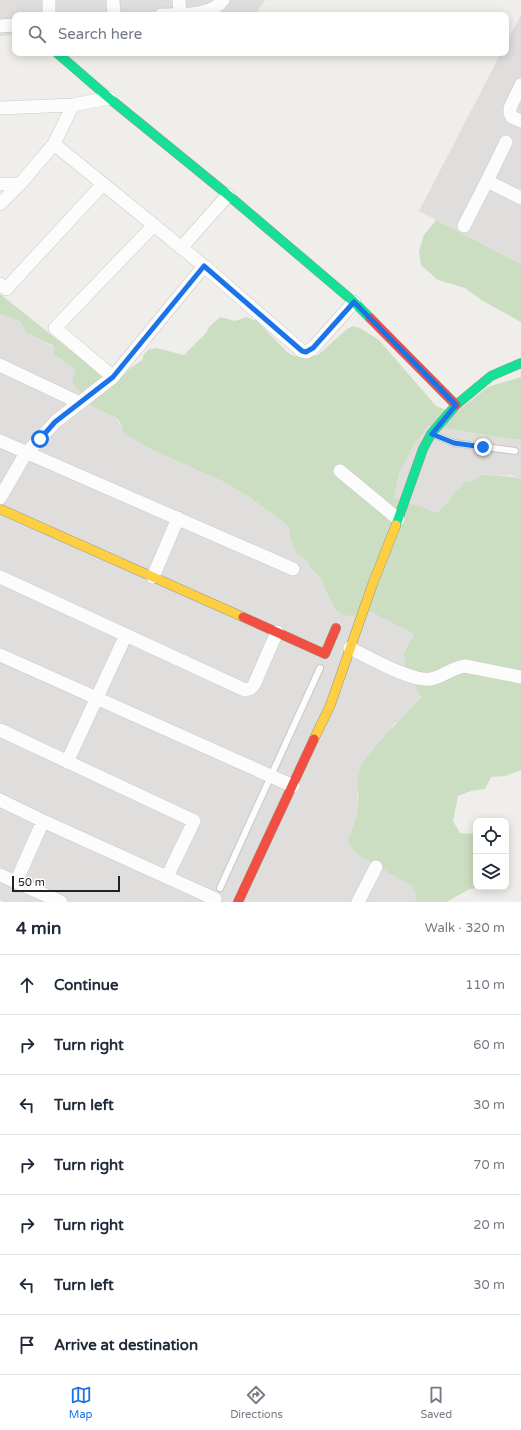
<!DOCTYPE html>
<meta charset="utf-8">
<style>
:root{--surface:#fff;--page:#f6f6f7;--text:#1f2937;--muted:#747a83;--line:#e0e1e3;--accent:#1a73e8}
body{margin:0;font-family:"Varela Round",sans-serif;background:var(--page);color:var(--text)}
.controls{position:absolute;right:12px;bottom:12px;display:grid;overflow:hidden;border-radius:8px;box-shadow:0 2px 10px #0003}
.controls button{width:36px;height:36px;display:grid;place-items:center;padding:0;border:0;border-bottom:1px solid var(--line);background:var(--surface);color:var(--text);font:20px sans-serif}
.scale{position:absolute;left:12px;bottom:10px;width:108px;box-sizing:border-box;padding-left:4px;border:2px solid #222;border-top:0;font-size:11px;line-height:14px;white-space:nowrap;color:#222;-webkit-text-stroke:3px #fff;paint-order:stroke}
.stop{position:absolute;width:12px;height:12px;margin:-9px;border:3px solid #1a73e8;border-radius:50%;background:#fff}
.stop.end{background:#1a73e8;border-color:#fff;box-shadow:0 1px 4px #0008}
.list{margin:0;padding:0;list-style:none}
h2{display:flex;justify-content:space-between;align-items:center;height:52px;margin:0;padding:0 16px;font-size:17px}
h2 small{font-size:13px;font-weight:400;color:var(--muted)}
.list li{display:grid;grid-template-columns:26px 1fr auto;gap:12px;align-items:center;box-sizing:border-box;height:60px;padding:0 16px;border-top:1px solid var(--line)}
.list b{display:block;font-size:15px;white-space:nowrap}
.list em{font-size:13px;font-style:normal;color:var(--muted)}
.icon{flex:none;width:22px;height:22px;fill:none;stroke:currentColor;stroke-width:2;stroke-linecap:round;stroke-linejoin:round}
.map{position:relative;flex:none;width:521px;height:902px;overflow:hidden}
.search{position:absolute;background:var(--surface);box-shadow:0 2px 10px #0003;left:12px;right:12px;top:12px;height:44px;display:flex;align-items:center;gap:10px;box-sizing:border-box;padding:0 14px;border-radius:8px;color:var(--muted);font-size:15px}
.sheet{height:472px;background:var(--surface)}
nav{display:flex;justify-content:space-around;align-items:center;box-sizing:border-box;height:56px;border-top:1px solid var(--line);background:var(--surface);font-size:11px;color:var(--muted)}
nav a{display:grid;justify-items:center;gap:2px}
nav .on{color:var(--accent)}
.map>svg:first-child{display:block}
.residential{fill:#dfdedc}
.forest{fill:#cbdec1}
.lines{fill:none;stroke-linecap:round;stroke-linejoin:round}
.lane-casing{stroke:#c9c8c7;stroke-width:8}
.street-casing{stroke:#c9c8c7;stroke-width:14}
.fast-casing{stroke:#999a82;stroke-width:10}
.slow-casing{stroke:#999a82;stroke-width:10}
.jam-casing{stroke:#999a82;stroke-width:10}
.lane{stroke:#fdfcfc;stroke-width:6}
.street{stroke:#fdfcfc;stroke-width:13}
.fast{stroke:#16e098;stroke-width:9}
.slow{stroke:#ffcf43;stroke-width:9}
.jam{stroke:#f24e42;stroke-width:9}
.route{stroke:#1a73e8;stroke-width:5}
</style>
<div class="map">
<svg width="521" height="902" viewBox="0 0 521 902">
<rect width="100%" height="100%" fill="#f0eeeb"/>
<path class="residential" d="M0 0H265L255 15H15V35L0 36Z
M521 15V264L419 211 501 53H506V43Z
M0 314 22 322 26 333 54 347 58 359 70 364 75 369 74 376 93 405 114 416 123 428 153 450 226 483 248 496 287 525 290 531V538L296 553 307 561 310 567 321 579 327 593 337 610H370L414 634 404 651 405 666 421 696 404 717 393 725 357 792 358 805 357 818 347 842 358 855 399 879 412 886 416 892V898L415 902H4L0 900Z
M429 426 512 439H521V479L510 475 495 476 482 474 471 482H465L460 486 454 492 451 498 438 512 431 511 425 508 394 498 399 474 413 446Z"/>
<path class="forest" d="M436 220 521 264V322L483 301 465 288 438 280 421 265 419 251 424 235Z
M0 294 98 372 117 378 142 360 144 354 149 349 156 348 184 355 206 333 209 327 220 317 235 321 246 317 257 321 286 351 292 355 303 358 318 355 347 329 353 326 360 328 379 340 436 406 455 413 488 387 521 377V439H512L429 426 413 446 399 474 394 498 425 508 431 511 438 512 451 498 454 492 465 482H471L482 474C496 478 507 474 521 479V770L505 776 491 777 485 789 471 791 458 796 453 821 460 833 474 834 476 836V887H481L470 889 446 902H415L416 898V892L412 886 399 879 358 855 347 842C352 830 357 819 358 807 359 793 355 780 361 767 364 760 370 753 375 747 390 729 406 714 421 697L405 666 404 652 414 634 370 611 353 616 343 615 336 610 327 593 321 579 310 567 307 561 296 553 290 538V531L287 525 248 496 226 483 153 450 124 434C120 412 108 416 93 406 85 400 78 389 72 382L74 376 75 369C68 362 60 361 54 354V346L26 333 21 322 0 314Z"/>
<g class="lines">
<g class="lane-casing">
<path id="lane" d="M433 434 454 443 515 451
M220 888 320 668"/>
</g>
<g class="street-casing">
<path id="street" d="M49 0V15
M113 0 114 15
M179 0 180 14
M161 15C180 14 211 17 223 0
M0 26 15 25
M521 85 510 108V113L512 117 521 121
M0 108 73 105 109 98
M54 144 204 266 302 351 306 352 313 348 354 302
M487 181 506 142
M0 184H20L54 144 73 105
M0 204 20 184
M464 226 487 181 521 198
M181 248 228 195
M0 284 6 289 103 184
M0 365 80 403
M113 377 55 328 154 225
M0 441 293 569
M340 471 398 519
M0 498 26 453 40 439 55 422 113 377 204 266
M0 577 245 690 250 689 254 685 277 632
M153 577 178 518
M350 648C368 657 412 682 431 679 443 677 453 667 465 666L521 677
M0 655 293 786
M0 730 194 821 167 877
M67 762 126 635
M0 800 43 821 215 899 214 902
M0 875 61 902
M16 882 43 821
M358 902 376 867"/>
</g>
<g class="fast-casing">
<path id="fast" d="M57 53 109 98 228 195 354 302 370 318
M396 525 423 449 431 434 456 405 491 376 521 363"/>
</g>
<g class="slow-casing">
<path id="slow" d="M0 509 243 617
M314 739 330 706 373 583 396 525"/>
</g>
<g class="jam-casing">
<path id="jam" d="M370 318 456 405
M243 617 325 654 336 628
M238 902 314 739"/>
</g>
<use href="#lane" class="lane"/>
<use href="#street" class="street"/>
<use href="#fast" class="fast"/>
<use href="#slow" class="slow"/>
<use href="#jam" class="jam"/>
</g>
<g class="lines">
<path class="route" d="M40 439 55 422 113 377 204 266 302 351 306 352 313 348 354 302 456 405 432 434 454 443 483 447"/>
</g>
</svg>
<div class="controls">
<button><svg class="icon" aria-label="locate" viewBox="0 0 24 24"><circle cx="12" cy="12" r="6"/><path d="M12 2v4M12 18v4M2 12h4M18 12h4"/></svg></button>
<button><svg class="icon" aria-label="layers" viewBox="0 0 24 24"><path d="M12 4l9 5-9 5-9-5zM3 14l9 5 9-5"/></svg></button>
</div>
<div class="scale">50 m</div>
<div class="stop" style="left:40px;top:439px"></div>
<div class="stop end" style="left:483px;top:447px"></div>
<div class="search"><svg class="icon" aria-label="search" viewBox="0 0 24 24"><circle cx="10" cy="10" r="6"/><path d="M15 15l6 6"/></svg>Search here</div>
</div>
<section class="sheet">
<h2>4 min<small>Walk · 320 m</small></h2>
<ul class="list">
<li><svg class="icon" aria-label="ahead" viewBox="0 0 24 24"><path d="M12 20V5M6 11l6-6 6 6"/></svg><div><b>Continue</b></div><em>110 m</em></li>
<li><svg class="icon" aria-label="right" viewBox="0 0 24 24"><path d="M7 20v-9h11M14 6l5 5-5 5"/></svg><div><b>Turn right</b></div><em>60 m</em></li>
<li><svg class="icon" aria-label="left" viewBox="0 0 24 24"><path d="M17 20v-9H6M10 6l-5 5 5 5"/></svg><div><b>Turn left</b></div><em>30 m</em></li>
<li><svg class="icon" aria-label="right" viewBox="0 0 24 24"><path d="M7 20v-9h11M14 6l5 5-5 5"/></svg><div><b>Turn right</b></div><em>70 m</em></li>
<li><svg class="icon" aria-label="right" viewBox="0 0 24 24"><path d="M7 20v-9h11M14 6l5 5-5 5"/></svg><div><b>Turn right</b></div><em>20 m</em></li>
<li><svg class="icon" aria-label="left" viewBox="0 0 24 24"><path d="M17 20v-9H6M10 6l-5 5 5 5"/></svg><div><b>Turn left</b></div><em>30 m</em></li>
<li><svg class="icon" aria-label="arrive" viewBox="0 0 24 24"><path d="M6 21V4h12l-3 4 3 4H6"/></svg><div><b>Arrive at destination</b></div></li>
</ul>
</section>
<nav>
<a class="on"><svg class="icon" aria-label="map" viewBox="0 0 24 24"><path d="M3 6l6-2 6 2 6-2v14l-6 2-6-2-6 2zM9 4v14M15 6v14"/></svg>Map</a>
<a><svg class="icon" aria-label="directions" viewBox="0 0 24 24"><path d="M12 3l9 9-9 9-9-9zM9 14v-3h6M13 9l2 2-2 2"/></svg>Directions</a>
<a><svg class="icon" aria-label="saved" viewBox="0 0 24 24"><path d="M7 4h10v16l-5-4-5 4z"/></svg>Saved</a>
</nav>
